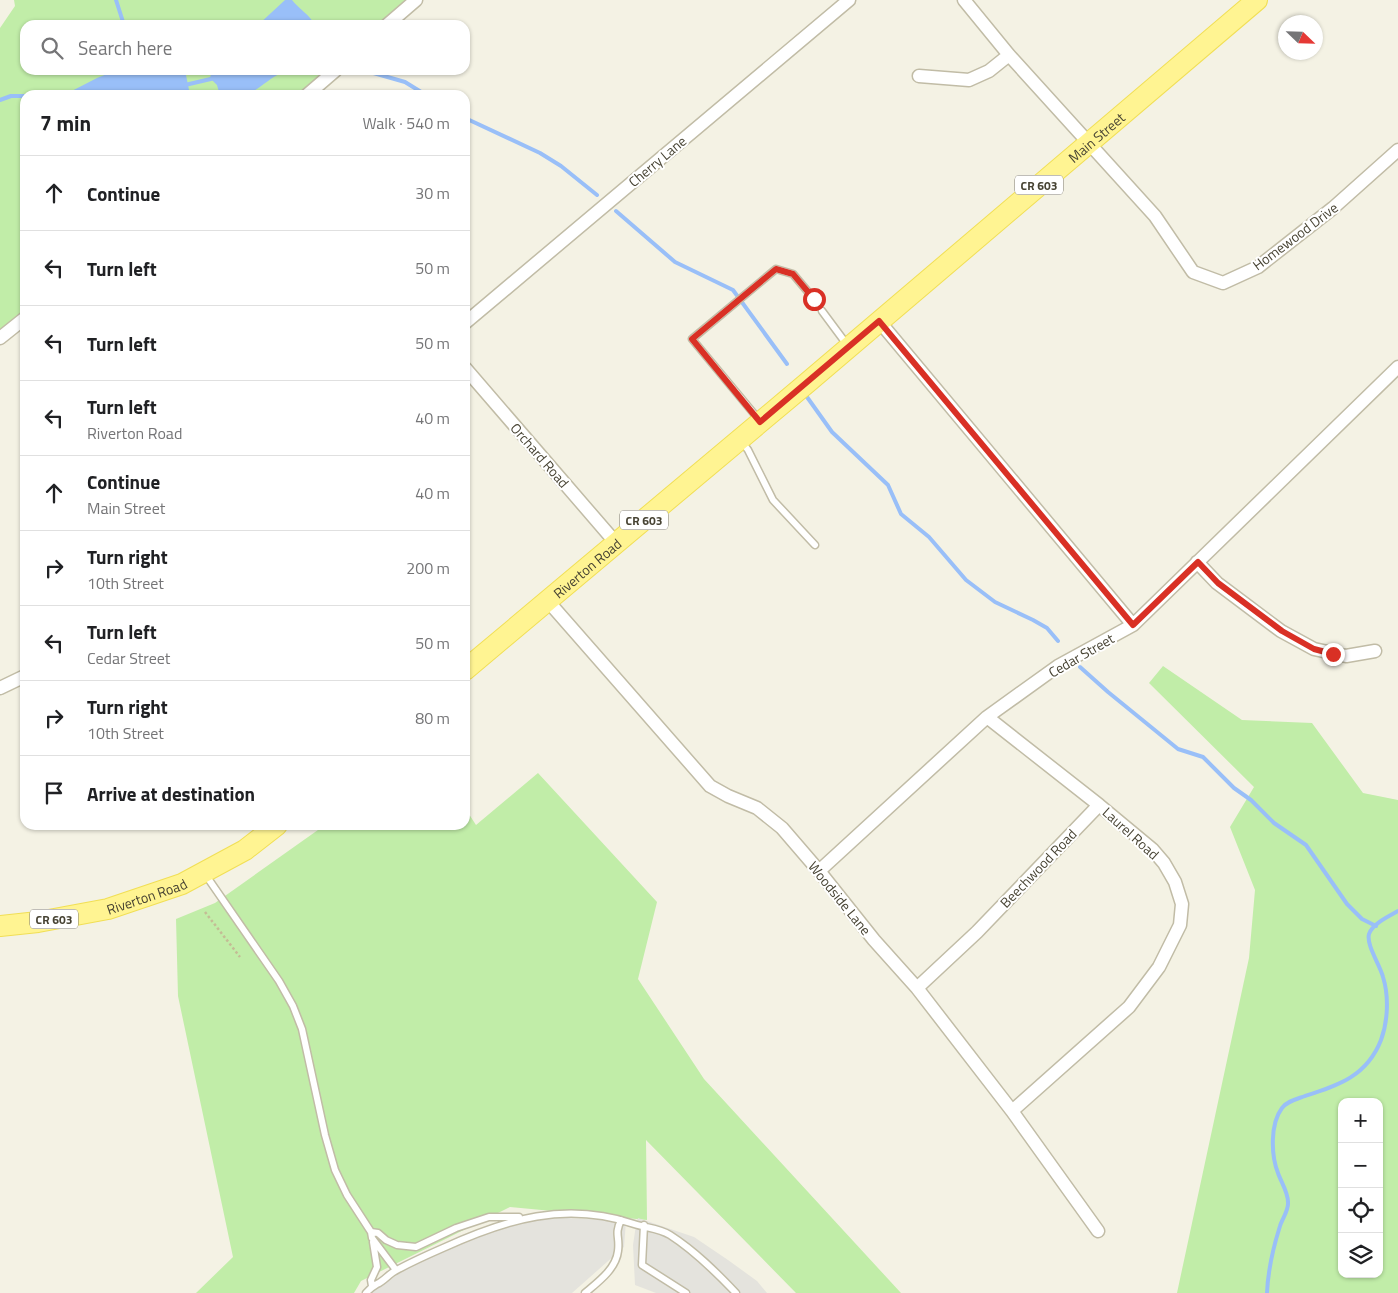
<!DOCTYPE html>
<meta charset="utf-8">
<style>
:root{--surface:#fff;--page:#f2f2f2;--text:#202124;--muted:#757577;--line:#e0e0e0}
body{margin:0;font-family:"Titillium Web",sans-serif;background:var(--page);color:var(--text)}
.controls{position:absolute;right:15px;bottom:15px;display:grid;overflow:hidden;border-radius:10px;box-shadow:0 1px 4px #0004}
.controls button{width:45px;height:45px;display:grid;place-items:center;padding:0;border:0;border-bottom:1px solid var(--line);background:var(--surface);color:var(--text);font:25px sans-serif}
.compass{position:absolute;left:1278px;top:15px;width:45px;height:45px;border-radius:50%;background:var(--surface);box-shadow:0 1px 4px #0004;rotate:113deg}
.stop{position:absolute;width:15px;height:15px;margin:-11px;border:4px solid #d93025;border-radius:50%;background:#fff}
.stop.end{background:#d93025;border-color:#fff;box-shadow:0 1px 5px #0008}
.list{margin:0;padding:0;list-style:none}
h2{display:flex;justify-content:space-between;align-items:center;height:65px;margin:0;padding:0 20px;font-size:21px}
h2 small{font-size:16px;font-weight:400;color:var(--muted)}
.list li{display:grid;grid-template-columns:32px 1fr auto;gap:15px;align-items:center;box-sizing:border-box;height:75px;padding:0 20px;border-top:1px solid var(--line)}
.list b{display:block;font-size:19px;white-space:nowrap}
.list p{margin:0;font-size:16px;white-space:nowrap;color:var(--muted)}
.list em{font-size:16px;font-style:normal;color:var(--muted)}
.icon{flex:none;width:28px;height:28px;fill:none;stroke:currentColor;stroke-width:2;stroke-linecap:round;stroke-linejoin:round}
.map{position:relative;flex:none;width:1398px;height:1293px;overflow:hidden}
.search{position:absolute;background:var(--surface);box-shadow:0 1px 4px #0004;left:20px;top:20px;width:450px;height:55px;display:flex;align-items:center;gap:12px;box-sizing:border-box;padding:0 18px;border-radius:15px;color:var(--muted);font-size:19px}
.panel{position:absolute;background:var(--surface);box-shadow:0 1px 4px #0004;left:20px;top:90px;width:450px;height:740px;border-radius:15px}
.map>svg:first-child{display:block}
.green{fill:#c1eda8;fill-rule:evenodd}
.parking{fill:#e4e3dd}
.water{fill:#99bff8}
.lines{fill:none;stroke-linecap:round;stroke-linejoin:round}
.stream{stroke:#99bff8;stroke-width:4}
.service-casing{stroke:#c1bca6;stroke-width:9}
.minor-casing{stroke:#c1bca6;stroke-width:15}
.primary-casing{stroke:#f1df55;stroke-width:22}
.path{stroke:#c4bc95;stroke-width:2.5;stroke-dasharray:2.5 2.5;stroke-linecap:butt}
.service{stroke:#fff;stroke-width:6}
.minor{stroke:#fff;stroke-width:12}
.primary{stroke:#fff492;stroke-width:20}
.route{stroke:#d93025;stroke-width:6}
.labels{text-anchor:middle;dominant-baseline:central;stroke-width:4;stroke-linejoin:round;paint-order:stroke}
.shield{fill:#fff;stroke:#7e7b70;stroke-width:1}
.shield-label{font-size:12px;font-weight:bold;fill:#474333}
.street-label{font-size:14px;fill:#474333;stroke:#fff}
</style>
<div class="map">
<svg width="1398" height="1293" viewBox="0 0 1398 1293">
<rect width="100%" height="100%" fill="#f4f2e4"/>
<path class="green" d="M14 0H423L393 25H25V70H339L309 95H25V318L0 338V28L15 6Z
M1163 666 1242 720 1312 723 1363 793 1398 800V1293H1177L1249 958 1255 890 1230 827 1254 787 1149 683ZM1342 1102H1379V1274H1342Z
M538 773 657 902 638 979 704 1079 901 1293H796L646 1140 647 1220 510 1207 361 1281 354 1293H196L233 1257 178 996 176 919 215 903 325 825H465V808L476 825Z"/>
<path class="parking" d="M528 1216 626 1221 624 1247 572 1293H367L373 1286 433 1253Z
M638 1218 694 1237 728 1260 757 1281 767 1293H656L635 1285 633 1245 636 1225Z"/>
<path class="water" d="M285 0H292C299 9 310 15 315 25H258Z
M117 70H185L190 95H64L97 78Z
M212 70H293C289 71 285 71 281 73 260 83 247 106 219 92L217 85 210 78Z"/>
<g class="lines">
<path class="stream" d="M116 0 124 25
M363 70 405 82 426 95
M185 85 215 78
M0 100 11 96H25
M465 118 540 153 561 166 597 195
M616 211 675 262 733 290 787 364
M807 397 832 432 888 485 901 514 929 537 966 580 995 602 1033 620 1047 628 1058 641
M1080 667 1108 692 1178 749 1203 757 1234 788 1251 800 1274 823 1306 845 1347 904 1362 919 1376 926
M1267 1293C1268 1271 1273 1248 1280 1226 1282 1219 1289 1210 1288 1202 1288 1192 1281 1182 1278 1173 1271 1155 1270 1124 1282 1108 1287 1101 1297 1099 1305 1096 1339 1085 1367 1076 1381 1040 1388 1021 1389 996 1383 977 1380 965 1366 945 1369 934 1372 924 1389 916 1398 911"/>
<g class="service-casing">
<path id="service" d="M822 311 848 346
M760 421 692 339 776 269 793 274 814 299
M742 442 748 450 773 500 815 545
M205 874 279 981 293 1006 302 1029 325 1135 335 1170 347 1195 371 1232 372 1238 396 1270
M644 1225 642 1265 686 1293
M371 1232 378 1233 386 1240 397 1245 416 1247 456 1228 489 1217H519
M372 1286 371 1280 377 1267 373 1242
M366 1293C370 1288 372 1287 377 1284 384 1281 389 1274 395 1271 411 1262 427 1255 443 1248 506 1219 566 1201 634 1224 646 1228 659 1228 670 1235 695 1251 716 1272 736 1293
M585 1293C598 1282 616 1269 618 1251 620 1236 614 1235 621 1220"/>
</g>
<g class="minor-casing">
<path id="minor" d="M964 0 1009 55 1155 216 1193 272 1223 283 1258 267 1333 208 1398 150
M387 25 416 0
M919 76 969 80 989 71 1009 55
M307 95 336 70
M879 321 1133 625
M465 323 849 0
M0 338 25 318
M465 368 616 543
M1197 562 1217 583 1281 631 1314 649 1346 656 1375 651
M547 600 710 786 728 796 757 808 782 828 819 871 874 940 917 988 1012 1111 1098 1231
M0 688 25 676
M987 717 1099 805 1152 849 1164 863 1175 882 1182 904 1180 925 1159 967 1129 1007 1012 1111
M819 871 987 717 1058 666 1133 625 1398 367
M917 988 977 932 1099 805"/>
</g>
<g class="primary-casing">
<g id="primary">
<path id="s1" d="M465 670 807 383 1257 0"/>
<path id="s2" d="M0 926 38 922 108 909 182 884 245 850 277 825"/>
</g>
</g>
<path class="path" d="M205 912 240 957"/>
<use href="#service" class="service"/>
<use href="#minor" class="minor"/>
<use href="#primary" class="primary"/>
</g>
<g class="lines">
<path class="route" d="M814 299 793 274 776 269 692 339 760 422 879 321 1133 625 1198 562 1218 583 1282 631 1314 649 1333 654"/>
</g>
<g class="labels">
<g class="shield">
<rect x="1015" y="175.5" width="48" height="19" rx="4"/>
<rect x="620" y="510.5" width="48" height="19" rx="4"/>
<rect x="30" y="909.5" width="48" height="19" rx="4"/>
</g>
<g class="shield-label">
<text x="1039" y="185">CR 603</text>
<text x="644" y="520">CR 603</text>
<text x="54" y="919">CR 603</text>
</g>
<g class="street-label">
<text stroke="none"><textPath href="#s1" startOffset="826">Main Street</textPath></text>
<text transform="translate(657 161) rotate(-40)">Cherry Lane</text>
<text transform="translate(1295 236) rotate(-37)">Homewood Drive</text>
<text transform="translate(540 455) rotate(49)">Orchard Road</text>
<text stroke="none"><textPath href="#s1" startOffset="159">Riverton Road</textPath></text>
<text transform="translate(1081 655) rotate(-30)">Cedar Street</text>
<text transform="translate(1131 833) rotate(42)">Laurel Road</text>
<text transform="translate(1038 868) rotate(-46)">Beechwood Road</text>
<text stroke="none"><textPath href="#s2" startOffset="150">Riverton Road</textPath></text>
<text transform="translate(840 898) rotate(51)">Woodside Lane</text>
</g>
</g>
</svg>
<div class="controls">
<button>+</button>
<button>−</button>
<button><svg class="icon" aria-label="locate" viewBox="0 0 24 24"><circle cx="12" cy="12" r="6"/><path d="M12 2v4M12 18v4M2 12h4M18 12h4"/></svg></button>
<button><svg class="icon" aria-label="layers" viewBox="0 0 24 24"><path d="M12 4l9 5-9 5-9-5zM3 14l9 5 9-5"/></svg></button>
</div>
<svg class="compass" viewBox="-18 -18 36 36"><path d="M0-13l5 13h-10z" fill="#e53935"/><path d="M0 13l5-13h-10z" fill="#757577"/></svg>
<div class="stop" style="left:814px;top:299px"></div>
<div class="stop end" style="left:1333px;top:654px"></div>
<div class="search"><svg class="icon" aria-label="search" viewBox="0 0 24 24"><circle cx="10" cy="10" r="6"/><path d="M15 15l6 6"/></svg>Search here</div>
<section class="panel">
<h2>7 min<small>Walk · 540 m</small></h2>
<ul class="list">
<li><svg class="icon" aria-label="ahead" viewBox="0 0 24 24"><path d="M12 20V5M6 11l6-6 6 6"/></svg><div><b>Continue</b></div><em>30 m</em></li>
<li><svg class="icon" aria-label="left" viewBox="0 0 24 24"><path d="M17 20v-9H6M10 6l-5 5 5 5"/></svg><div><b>Turn left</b></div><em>50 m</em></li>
<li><svg class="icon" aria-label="left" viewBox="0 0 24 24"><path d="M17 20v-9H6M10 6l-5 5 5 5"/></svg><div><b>Turn left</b></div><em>50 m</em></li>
<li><svg class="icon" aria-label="left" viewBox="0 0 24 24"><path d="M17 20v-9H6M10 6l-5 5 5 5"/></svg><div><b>Turn left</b><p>Riverton Road</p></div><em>40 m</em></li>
<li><svg class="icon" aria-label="ahead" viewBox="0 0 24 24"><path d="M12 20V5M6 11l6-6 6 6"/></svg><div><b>Continue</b><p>Main Street</p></div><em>40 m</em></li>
<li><svg class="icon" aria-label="right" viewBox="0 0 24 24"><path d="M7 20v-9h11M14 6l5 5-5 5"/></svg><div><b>Turn right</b><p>10th Street</p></div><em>200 m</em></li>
<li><svg class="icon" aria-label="left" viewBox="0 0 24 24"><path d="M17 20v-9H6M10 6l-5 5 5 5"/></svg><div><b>Turn left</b><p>Cedar Street</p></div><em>50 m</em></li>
<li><svg class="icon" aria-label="right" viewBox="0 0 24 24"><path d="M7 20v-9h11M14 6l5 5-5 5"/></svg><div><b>Turn right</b><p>10th Street</p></div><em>80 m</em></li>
<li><svg class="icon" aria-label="arrive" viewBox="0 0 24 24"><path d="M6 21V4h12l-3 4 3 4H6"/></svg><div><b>Arrive at destination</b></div></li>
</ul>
</section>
</div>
